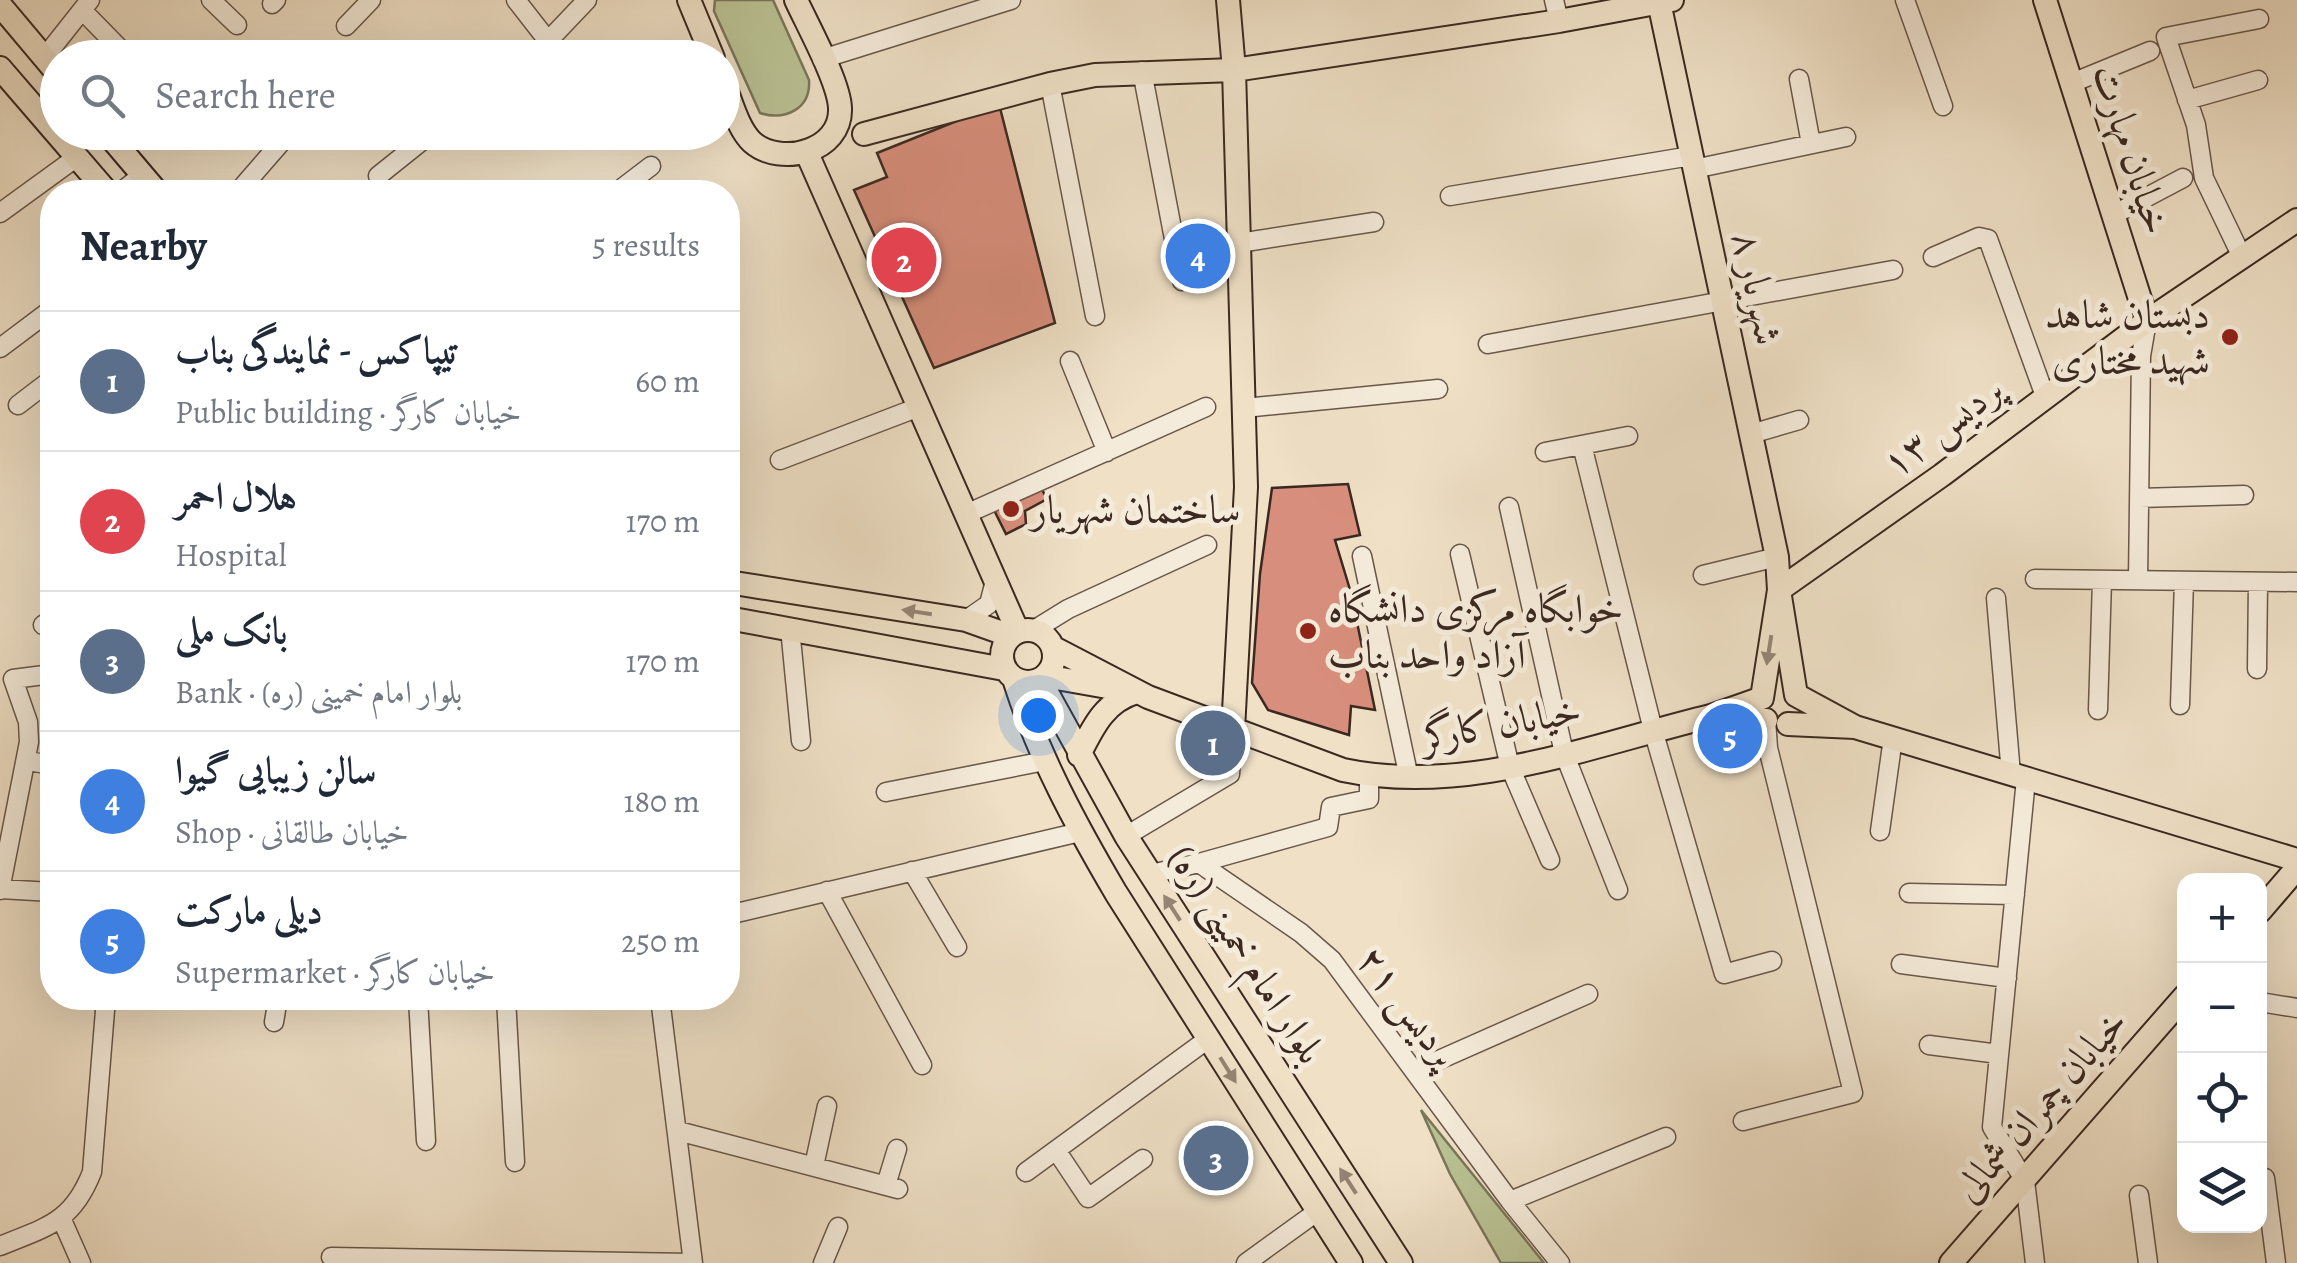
<!DOCTYPE html>
<meta charset="utf-8">
<style>
:root{--surface:#fff;--page:#f6f6f7;--text:#1f2937;--muted:#747a83;--line:#e0e1e3;--accent:#8f2418}
body{margin:0;font-family:Alegreya,Amiri,serif;background:var(--page);color:var(--text)}
.controls{position:absolute;right:30px;bottom:30px;display:grid;overflow:hidden;border-radius:20px;box-shadow:0 10px 40px #0002}
.controls button{width:90px;height:90px;display:grid;place-items:center;padding:0;border:0;border-bottom:2px solid var(--line);background:var(--surface);color:var(--text);font:50px sans-serif}
.you{position:absolute;left:1038px;top:715px;width:35px;height:35px;margin:-25px;border:8px solid #fff;border-radius:50%;background:#1a73e8;box-shadow:0 0 0 15px #1a73e833}
.badge{display:grid;place-items:center;width:65px;height:65px;border-radius:50%;background:var(--accent);color:#fff;font-size:32px;font-weight:700}
.pin{position:absolute;translate:-50% -50%;border:5px solid #fff;box-shadow:0 2px 10px #0006}
.list{margin:0;padding:0;list-style:none}
h2{display:flex;justify-content:space-between;align-items:center;height:130px;margin:0;padding:0 40px;font-size:42px}
h2 small{font-size:32px;font-weight:400;color:var(--muted)}
.list li{display:grid;grid-template-columns:65px 1fr auto;gap:30px;align-items:center;box-sizing:border-box;height:140px;padding:0 40px;border-top:2px solid var(--line)}
.list b{display:block;font-size:38px;white-space:nowrap}
.list p{margin:0;font-size:32px;white-space:nowrap;color:var(--muted)}
.list em{font-size:32px;font-style:normal;color:var(--muted)}
.icon{flex:none;width:55px;height:55px;fill:none;stroke:currentColor;stroke-width:2;stroke-linecap:round;stroke-linejoin:round}
.map{position:relative;flex:none;width:2297px;height:1263px;overflow:hidden}
.search{position:absolute;background:var(--surface);box-shadow:0 10px 40px #0002;left:40px;top:40px;width:700px;height:110px;display:flex;align-items:center;gap:25px;box-sizing:border-box;padding:0 35px;border-radius:55px;color:var(--muted);font-size:38px}
.panel{position:absolute;background:var(--surface);box-shadow:0 10px 40px #0002;left:40px;top:180px;width:700px;height:830px;border-radius:40px}
.map>svg:first-child{display:block}
.green{fill:#bac294;stroke:#7a765a;stroke-width:2.5}
.building{fill:#d88e7c;stroke:#3b2921;stroke-width:2.5}
.lines{fill:none;stroke-linecap:round;stroke-linejoin:round}
.minor-casing{stroke:#68574a;stroke-width:21}
.major-casing{stroke:#3b2921;stroke-width:26}
.minor{stroke:#f5ebda;stroke-width:18}
.major{stroke:#efe0c6;stroke-width:22}
.oneway{fill:#958474}
.poi-dot{fill:#8f2418;stroke:#f5ebda;stroke-width:4}
.labels{text-anchor:middle;dominant-baseline:central;stroke-width:10;stroke-linejoin:round;paint-order:stroke}
.street-label{font-size:40px;fill:#3b2921;stroke:#f5ebda}
.poi-label{font-size:40px;fill:#3b2921;stroke:#f5ebda;text-anchor:start}
</style>
<div class="map">
<svg width="2297" height="1263" viewBox="0 0 2297 1263">
<rect width="100%" height="100%" fill="#efe0c6"/>
<filter id="stains"><feTurbulence type="fractalNoise" baseFrequency=".002" numOctaves="4"/><feColorMatrix values="0 0 0 0 .2 0 0 0 0 .09 0 0 0 0 .02 0 0 0 .5 -.17"/></filter>
<radialGradient id="worn" r=".72"><stop offset=".6" stop-color="#630" stop-opacity="0"/><stop offset="1" stop-color="#630" stop-opacity=".3"/></radialGradient>
<path class="green" d="M715 0H773L809 80C811 109 785 121 760 113L714 11Z
M1421 1110 1544 1263H1501L1450 1174Z"/>
<path class="building" d="M999 104 1055 323 934 368 854 190 887 177 877 153Z
M1039 484 1047 499 1025 511 1026 524 1006 534 993 508Z
M1348 484 1360 535 1335 540 1351 593 1375 710 1351 706 1349 735 1268 710 1252 683 1260 574 1272 488Z
M1747 726 1753 743 1731 748 1732 752 1715 757 1708 729Z
M1228 1141 1237 1155 1205 1175 1196 1161Z"/>
<g class="lines">
<g class="minor-casing">
<path id="minor" d="M211 0 237 25
M516 0 548 41
M1554 0 1559 21
M1905 0 1943 106
M272 4 276 0
M82 10 129 58
M346 26 371 0
M44 58 90 0
M528 58 548 41 587 0
M822 59 1011 0
M1142 71 1182 281
M1799 79 1811 144
M2072 83 2150 51
M1050 84 1095 316
M2187 100 2258 80
M563 132 567 137
M1694 169 1846 137
M378 176 433 132
M121 192 142 175
M238 192 290 132
M617 192 651 166
M1450 196 1691 156
M0 213 77 157
M2113 215 2183 178
M1239 243 1374 222
M1933 257 1979 237 1988 239 2045 396
M2242 257 2204 178 2196 125 2166 37 2259 19
M1488 344 1893 270
M0 348 52 309
M1070 361 1107 452
M18 405 52 379
M1244 408 1438 389
M1751 434 1799 420
M1582 445 1653 730 1724 974 1772 961
M1545 452 1628 436
M780 460 919 407
M2139 498 2244 495
M1509 507 1564 753 1618 890
M966 514 1206 407
M1460 554 1510 767 1550 860
M1362 556 1409 778
M1703 575 1777 557
M2035 579 2297 582
M2138 580 2141 356 2147 321
M1996 598 2011 774
M966 620 989 604 995 581
M43 625 52 619
M790 628 801 741
M1034 630 1068 609 1207 545
M2257 669 2258 582
M2180 705 2184 581
M2098 710 2102 580
M28 761 52 765
M2026 779 1992 1127 2025 1181 2035 1263
M886 792 1045 761
M1880 831 1893 738
M1126 836 1230 774 1233 730
M1199 863 1328 827 1331 807 1369 799V775
M912 871 957 947
M1151 874 1199 863 1301 933 1332 960 1510 1201 1560 1263
M0 889 52 892
M0 890 29 742 28 722 13 679 52 674
M827 891 922 1065
M1909 893 2015 895
M728 915 1080 832
M1901 964 2007 978
M418 998 426 1141
M506 998 515 1162
M660 998 693 1263
M2260 1002 2297 1008
M274 1022 278 998
M1929 1045 1999 1054
M1414 1071 1588 994
M1743 1121 1853 1093 1768 748 1766 720
M678 1131 898 1189
M1056 1150 1088 1198 1143 1159
M814 1166 827 1106
M1026 1172 1208 1039
M2265 1178 2276 1263
M886 1185 897 1149
M2139 1195 2148 1263
M1510 1201 1666 1137
M62 1220 81 1263
M0 1246C46 1227 72 1223 92 1172L106 998
M331 1257 691 1263
M823 1263 838 1227
M1246 1263 1318 1211"/>
</g>
<g class="major-casing">
<path id="major" d="M689 0 713 58
M1228 0 1234 70 1246 487 1233 730
M2045 0 2147 321
M1659 2 1777 557 1779 590
M0 5 58 74
M0 68 107 192
M722 79C730 97 737 128 752 142 780 167 842 152 840 108 839 82 808 26 796 0
M106 132 157 192
M864 134 1050 84 1095 75 1234 70 1559 21 1672 0
M806 151 1018 632
M728 582 966 620 1011 636
M1779 590 1942 475 2147 321 2297 220
M728 618 1004 669
M1002 656a26 26 0 1 1 52 0a26 26 0 1 1-52 0Z
M1054 648 1148 697 1343 770C1466 796 1592 745 1711 716
M1045 676 1113 688
M1014 679C1038 755 1076 825 1116 893L1351 1263
M1040 680 1126 836 1401 1263
M1766 720 1711 716 1762 698 1779 590 1796 695 1855 727 1788 724
M1855 727 2297 860
M1079 755C1093 727 1105 701 1137 692
M2260 911 2297 868
M1951 1263 2184 997"/>
</g>
<use href="#minor" class="minor"/>
<use href="#major" class="major"/>
</g>
<defs><path id="oneway-solid" d="M-6-.8H1V-3.2L6.5 0L1 3.2V.8H-6Z" transform="scale(2.5)"/></defs>
<g class="oneway">
<use href="#oneway-solid" transform="translate(917 612) rotate(-171)"/>
<use href="#oneway-solid" transform="translate(1769 650) rotate(99)"/>
<use href="#oneway-solid" transform="translate(1172 908) rotate(-123)"/>
<use href="#oneway-solid" transform="translate(1228 1070) rotate(58)"/>
<use href="#oneway-solid" transform="translate(1348 1181) rotate(-123)"/>
</g>
<g class="poi-dot">
<circle cx="2230" cy="337" r="10"/>
<circle cx="1011" cy="509" r="10"/>
<circle cx="1308" cy="631" r="10"/>
</g>
<g class="labels">
<g class="street-label">
<text transform="translate(2132 149) rotate(72)">خیابان مهارت</text>
<text transform="translate(1758 288) rotate(78)">شهریار ۸</text>
<text transform="translate(1942 426) rotate(-37)">پردیس ۱۳</text>
<text transform="translate(1501 723) rotate(-10)">خیابان کارگر</text>
<text transform="translate(1247 954) rotate(57)">بلوار امام خمینی (ره)</text>
<text transform="translate(1408 1006) rotate(53)">پردیس ۲۱</text>
<text transform="translate(2040 1105) rotate(-49)">خیابان چمران شمالی</text>
</g>
<g class="poi-label">
<text x="2210" y="314" text-anchor="end">دبستان شاهد<tspan x="2210" dy="46">شهید مختاری</tspan></text>
<text x="1031" y="509">ساختمان شهریار</text>
<text x="1328" y="608">خوابگاه مرکزی دانشگاه<tspan x="1328" dy="46">آزاد واحد بناب</tspan></text>
</g>
</g>
<rect width="100%" height="100%" filter="url(#stains)"/>
<rect width="100%" height="100%" fill="url(#worn)"/>
</svg>
<div class="controls">
<button>+</button>
<button>−</button>
<button><svg class="icon" aria-label="locate" viewBox="0 0 24 24"><circle cx="12" cy="12" r="6"/><path d="M12 2v4M12 18v4M2 12h4M18 12h4"/></svg></button>
<button><svg class="icon" aria-label="layers" viewBox="0 0 24 24"><path d="M12 4l9 5-9 5-9-5zM3 14l9 5 9-5"/></svg></button>
</div>
<div class="you"></div>
<div class="pin badge" style="left:1213px;top:743px;background:#5c6f8a">1</div>
<div class="pin badge" style="left:904px;top:260px;background:#e0444e">2</div>
<div class="pin badge" style="left:1216px;top:1158px;background:#5c6f8a">3</div>
<div class="pin badge" style="left:1198px;top:256px;background:#3f7fe0">4</div>
<div class="pin badge" style="left:1730px;top:736px;background:#3f7fe0">5</div>
<div class="search"><svg class="icon" aria-label="search" viewBox="0 0 24 24"><circle cx="10" cy="10" r="6"/><path d="M15 15l6 6"/></svg>Search here</div>
<section class="panel">
<h2>Nearby<small>5 results</small></h2>
<ul class="list">
<li><span class="badge" style="background:#5c6f8a">1</span><div><b>تیپاکس - نمایندگی بناب</b><p>Public building · خیابان کارگر</p></div><em>60 m</em></li>
<li><span class="badge" style="background:#e0444e">2</span><div><b>هلال احمر</b><p>Hospital</p></div><em>170 m</em></li>
<li><span class="badge" style="background:#5c6f8a">3</span><div><b>بانک ملی</b><p>Bank · بلوار امام خمینی (ره)</p></div><em>170 m</em></li>
<li><span class="badge" style="background:#3f7fe0">4</span><div><b>سالن زیبایی گیوا</b><p>Shop · خیابان طالقانی</p></div><em>180 m</em></li>
<li><span class="badge" style="background:#3f7fe0">5</span><div><b>دیلی مارکت</b><p>Supermarket · خیابان کارگر</p></div><em>250 m</em></li>
</ul>
</section>
</div>
